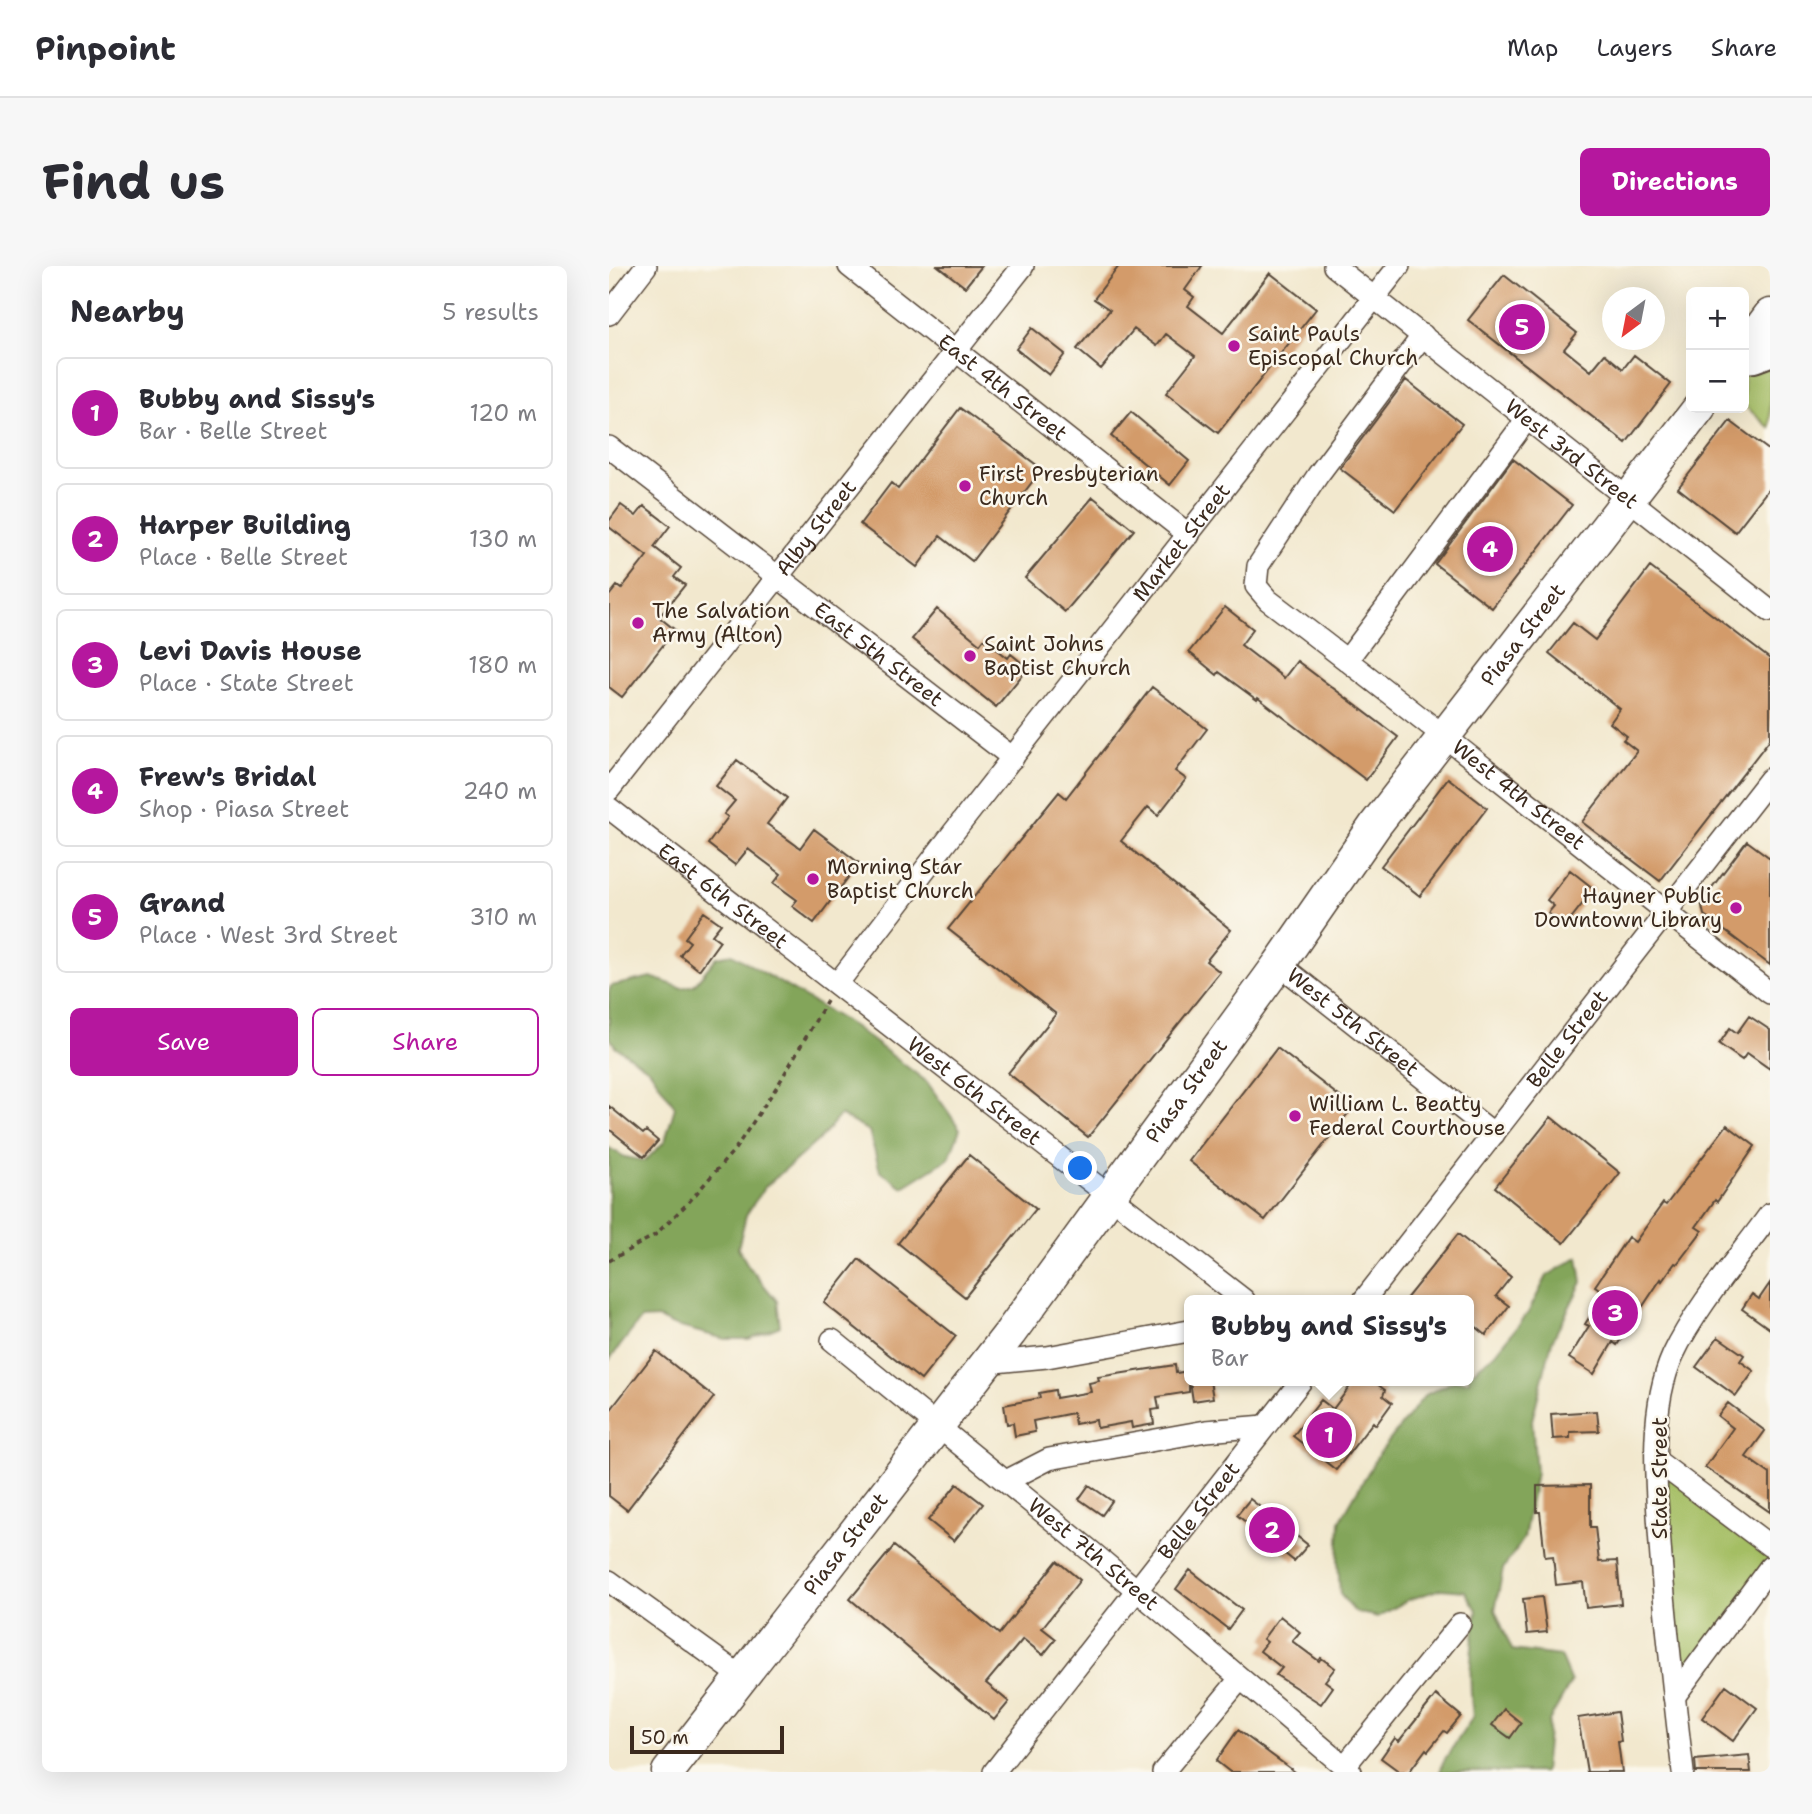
<!DOCTYPE html>
<meta charset="utf-8">
<style>
:root{--surface:#fff;--page:#f7f7f7;--text:#2b2b33;--muted:#7c7c81;--line:#e1e1e2;--accent:#b5179e}
body{margin:0;font-family:"Shantell Sans",sans-serif;background:var(--page);color:var(--text)}
.controls{position:absolute;right:21px;top:21px;display:grid;overflow:hidden;border-radius:10px;box-shadow:0 7px 28px #0002}
.controls button{width:63px;height:63px;display:grid;place-items:center;padding:0;border:0;border-bottom:2px solid var(--line);background:var(--surface);color:var(--text);font:35px sans-serif}
.compass{position:absolute;left:993px;top:21px;width:63px;height:63px;border-radius:50%;background:var(--surface);box-shadow:0 7px 28px #0002;rotate:212deg}
.scale{position:absolute;left:21px;bottom:18px;width:154px;box-sizing:border-box;padding-left:7px;border:4px solid #3b2a1e;border-top:0;font-size:19px;line-height:24px;white-space:nowrap;color:#3b2a1e;-webkit-text-stroke:5px #fbf7ec;paint-order:stroke}
.you{position:absolute;left:472px;top:903px;width:24px;height:24px;margin:-18px;border:5px solid #fff;border-radius:50%;background:#1a73e8;box-shadow:0 0 0 10px #1a73e833}
.badge{display:grid;place-items:center;width:46px;height:46px;border-radius:50%;background:var(--accent);color:#fff;font-size:23px;font-weight:700}
.pin{position:absolute;translate:-50% -50%;border:4px solid #fff;box-shadow:0 2px 7px #0006}
.popup{position:absolute;left:575px;top:1029px;width:290px;height:91px;box-sizing:border-box;display:grid;place-content:center;border-radius:10px;background:var(--surface);filter:drop-shadow(0 2px 5px #0005);font-size:23px;white-space:nowrap;color:var(--muted)}
.popup b{font-size:26px;color:var(--text)}
.popup::after{content:'';position:absolute;left:50%;top:100%;margin-left:-14px;border:14px solid transparent;border-top-color:var(--surface)}
.list{margin:0;padding:0;list-style:none}
h2{display:flex;justify-content:space-between;align-items:center;height:91px;margin:0;padding:0 28px;font-size:30px}
h2 small{font-size:23px;font-weight:400;color:var(--muted)}
.list li{display:grid;grid-template-columns:46px 1fr auto;gap:21px;align-items:center;box-sizing:border-box;height:112px;margin:0 14px 14px;padding:0 14px;border:2px solid var(--line);border-radius:10px}
.list b{display:block;font-size:26px;white-space:nowrap}
.list p{margin:0;font-size:23px;white-space:nowrap;color:var(--muted)}
.list em{font-size:23px;font-style:normal;color:var(--muted)}
.actions{display:flex;gap:14px;padding:21px 28px}
.actions a{flex:1;padding:16px 0;border:2px solid var(--accent);border-radius:10px;text-align:center;font-size:24px;color:var(--accent)}
.actions .main{background:var(--accent);color:#fff}
.map{position:relative;flex:none;width:1161px;height:1506px;overflow:hidden;border-radius:10px}
header{display:flex;align-items:center;gap:42px;box-sizing:border-box;height:98px;padding:0 35px;background:var(--surface);border-bottom:2px solid var(--line)}
header strong{font-size:33px}
nav{display:flex;gap:38px;margin-inline-start:auto;font-size:24px}
.intro{display:flex;align-items:center;justify-content:space-between;box-sizing:border-box;height:168px;padding:0 42px}
h1{margin:0;font-size:49px}
.button{padding:18px 32px;border-radius:10px;background:var(--accent);color:#fff;font-size:24px;font-weight:700}
main{display:flex;gap:42px;padding:0 42px}
aside{flex:1;background:var(--surface);border-radius:10px;box-shadow:0 7px 28px #0002}
.map>svg:first-child{display:block}
.green{fill:#a4be64;stroke:#707441;stroke-width:2}
.forest{fill:#83a55a;stroke:#5f683c;stroke-width:2}
.building{fill:#d39b6b}
.lines{fill:none;stroke-linecap:round;stroke-linejoin:round}
.minor-casing{stroke:#564638;stroke-width:24}
.major-casing{stroke:#564638;stroke-width:32}
.highway-casing{stroke:#564638;stroke-width:35}
.path{stroke:#564638;stroke-width:3.5;stroke-dasharray:5 5;stroke-linecap:butt}
.minor{stroke:#fff;stroke-width:21}
.major{stroke:#fff;stroke-width:28}
.highway{stroke:#fff;stroke-width:32}
.poi-dot{fill:#b5179e;stroke:#fbf7ec;stroke-width:2.5}
.labels{text-anchor:middle;dominant-baseline:central;stroke-width:5;stroke-linejoin:round;paint-order:stroke}
.poi-label{font-size:21px;fill:#3b2a1e;stroke:#fbf7ec;text-anchor:start}
.street-label{font-size:21px;fill:#3b2a1e;stroke:#fbf7ec}
</style>
<header>
<strong>Pinpoint</strong>
<nav><a>Map</a><a>Layers</a><a>Share</a></nav>
</header>
<div class="intro"><h1>Find us</h1><a class="button">Directions</a></div>
<main>
<aside>
<h2>Nearby<small>5 results</small></h2>
<ul class="list">
<li><span class="badge">1</span><div><b>Bubby and Sissy's</b><p>Bar · Belle Street</p></div><em>120 m</em></li>
<li><span class="badge">2</span><div><b>Harper Building</b><p>Place · Belle Street</p></div><em>130 m</em></li>
<li><span class="badge">3</span><div><b>Levi Davis House</b><p>Place · State Street</p></div><em>180 m</em></li>
<li><span class="badge">4</span><div><b>Frew's Bridal</b><p>Shop · Piasa Street</p></div><em>240 m</em></li>
<li><span class="badge">5</span><div><b>Grand</b><p>Place · West 3rd Street</p></div><em>310 m</em></li>
</ul>
<div class="actions"><a class="main">Save</a><a>Share</a></div>
</aside>
<div class="map">
<svg width="1161" height="1506" viewBox="0 0 1161 1506">
<rect width="100%" height="100%" fill="#fbf7ec"/>
<filter id="ink" filterUnits="userSpaceOnUse"><feTurbulence type="fractalNoise" baseFrequency=".0143" numOctaves="2"/><feDisplacementMap in="SourceGraphic" scale="14" xChannelSelector="R" yChannelSelector="G"/><feConvolveMatrix kernelMatrix="1 2 1 2 8 2 1 2 1" color-interpolation-filters="sRGB"/></filter>
<filter id="wash" filterUnits="userSpaceOnUse"><feTurbulence type="fractalNoise" baseFrequency=".00686" numOctaves="4" result="noise"/><feDisplacementMap in="SourceGraphic" scale="28" xChannelSelector="R" yChannelSelector="G"/><feGaussianBlur stdDeviation="1.57" result="paint"/><feColorMatrix in="noise" values="0 0 0 0 0 0 0 0 0 0 0 0 0 0 0 0 0 1.4 0 .05"/><feComposite in="paint" operator="in"/></filter>
<g filter="url(#wash)">
<rect width="100%" height="100%" fill="#f2e8ce"/>
<path class="green" d="M1161 61V162L1135 139V94Z
M1055 1205 1161 1287V1294L1069 1420Z"/>
<path class="forest" d="M123 688 244 760 318 816 351 863 340 892 294 921 271 905 260 865 231 849 213 871 155 922 137 949 129 982 140 1001 168 1035 171 1060 140 1073H116L64 1059 49 1052 32 1053 0 1094V882L16 891 36 895 56 875 66 841 41 804 6 780 0 770V726L2 720 42 711 73 722 85 719 108 691Z
M969 991 973 1016 943 1075 923 1154 927 1206 915 1272 894 1303 886 1344 903 1384 951 1390 962 1416 940 1455 935 1506H831L836 1493 864 1451C859 1414 862 1381 868 1344L856 1325 832 1323 799 1334 769 1351 746 1346 731 1328 729 1294 731 1255 769 1189 816 1129 845 1115H860V1108L887 1087 919 1047 938 1010Z"/>
<g id="blocks">
<path class="building" d="M329 0H373L356 21Z
M510 0H593L576 24 585 31 579 40 614 67 661 7 707 43 609 167 557 127 586 90 557 68 548 80 525 63 492 103 468 83 501 44 485 33Z
M895 9 968 67 955 83 982 105 996 88 1014 103 1025 89 1062 118 1017 177 859 54Z
M423 62 456 88 440 109 407 83Z
M797 114 853 158 786 244 731 202Z
M351 142 433 203 363 295 331 270 308 301 251 258 282 217 289 223Z
M522 146 580 195 561 219 502 170Z
M1121 155 1161 185V221L1126 266 1069 222Z
M904 193 963 239 883 342 826 298Z
M484 231 525 264 456 346 416 312Z
M12 239 27 250 35 240 61 260 45 281 72 302 65 311 76 319 50 351 66 364 13 431 0 421V330L8 320 12 323 38 290 0 261V255Z
M1041 301 1161 393V473L1051 615 973 556 1028 485 1014 474 1018 470 1001 457 1011 443 940 387 964 357 986 374Z
M616 341 644 363 632 379 675 412 688 395 789 471 757 514 649 432 648 434 610 406 608 409 580 386Z
M328 343 371 378 375 373 399 392 402 388 419 402 387 441 303 373Z
M543 421 598 463 566 505 577 513 549 549 539 541 512 575 622 664 597 695 611 706 479 871 399 807 447 748 339 663 450 526 457 532Z
M128 494 178 532 158 558 191 582 205 563 250 597 205 657 183 640 188 634 165 617 172 608 139 583 126 599 99 578 119 551 115 548 126 535 107 520Z
M839 512 878 542 811 630 772 600Z
M1138 575 1161 592V699L1095 649 1092 636Z
M961 604 985 623 956 660 939 647 945 640 938 634Z
M95 646 112 658 103 669 111 675 90 704 71 689 81 676 76 672Z
M1140 750 1161 764V803L1138 787 1133 794 1110 778 1121 762 1128 767Z
M668 782 744 841 656 954 580 895Z
M0 840 34 868 37 865 49 875 35 891 0 863Z
M942 851 1011 907 955 977 886 921Z
M1118 859 1146 880 1108 936 1106 934 1087 961 1093 965 1068 998 1066 997 1053 1015 1052 1013 1008 1079 1004 1076 985 1108 960 1092 980 1060 976 1058 996 1027 986 1020 1019 971 1026 976 1054 937 1057 939Z
M360 889 427 943 356 1031 289 977Z
M849 968 902 1011 887 1030 900 1040 877 1069 860 1055V1034H796Z
M250 993 347 1070 312 1114 215 1037Z
M1161 1017V1063L1133 1043 1143 1028 1150 1033Z
M1109 1071 1135 1089 1131 1095 1145 1105 1127 1130 1087 1101Z
M47 1085 105 1131 18 1244 0 1230V1146Z
M566 1099 567 1107 580 1105V1126L548 1131 550 1143 543 1144 545 1158 523 1162 522 1156 488 1162 487 1154 466 1158 464 1147 424 1155 426 1166 406 1170 404 1157 398 1158 395 1139 431 1132 430 1127 446 1124 447 1132 482 1126 480 1117 490 1115 489 1111Z
M581 1115H601L604 1132 584 1135Z
M745 1115H764L776 1124 774 1130 783 1137 767 1159 764 1156 727 1204 684 1170 712 1134 724 1143Z
M1119 1137 1156 1165 1137 1191 1161 1208V1246L1096 1201 1124 1162 1109 1150Z
M988 1145 990 1165 961 1166V1172L944 1173 942 1148Z
M348 1218 374 1238 345 1275 319 1254Z
M480 1219 503 1235 493 1249 470 1233Z
M981 1219V1261H986L990 1296 1008 1295 1012 1338 977 1342 974 1316 947 1319 944 1290 936 1291 931 1246H928V1220Z
M641 1233 699 1279 685 1295 628 1249Z
M285 1280 390 1368 448 1295 471 1314 433 1362 447 1373 434 1389 414 1373 377 1417 400 1436 385 1454 241 1333Z
M581 1304 633 1344 619 1363 567 1323Z
M933 1331 938 1366 918 1368 914 1333Z
M671 1350 691 1366 683 1375 710 1395 712 1392 726 1402 716 1415 724 1421 712 1438 667 1409 673 1402 651 1385 658 1376 654 1373Z
M1117 1419 1148 1442 1124 1475 1093 1452Z
M827 1429 852 1450 838 1467 835 1465 819 1485 817 1483 800 1506H791L772 1492 786 1472 790 1475Z
M895 1443 912 1457 901 1472 883 1459Z
M1008 1446 1012 1475 1009 1476 1013 1506H978L969 1452Z
M629 1464 686 1506H621L607 1495Z
M1140 1489 1142 1506H1087L1086 1494Z"/>
</g>
</g>
<g filter="url(#ink)">
<use href="#blocks" fill-opacity="0" stroke="#564638" stroke-width="2"/>
<g class="lines">
<g class="minor-casing">
<g id="minor">
<path id="s1" d="M240 0 580 269"/>
<path id="s2" d="M725 0 1161 345"/>
<path d="M0 48 37 0"/>
<path id="s3" d="M814 69 709 209 649 300 647 320 659 334C829 462 993 597 1161 727"/>
<path id="s4" d="M0 181 404 492"/>
<path d="M738 394 918 153"/>
<path id="s5" d="M0 524 414 0"/>
<path id="s6" d="M0 542 635 1034"/>
<path id="s7" d="M670 698 885 868"/>
<path id="s8" d="M228 718 344 567 790 0"/>
<path id="s9" d="M755 1034 1161 513"/>
<path id="s10" d="M223 1074 484 1287 742 1506"/>
<path d="M376 1097 438 1091 580 1065"/>
<path d="M1048 1195 1161 1280"/>
<path d="M397 1215 440 1193 597 1165 656 1160"/>
<path d="M0 1315 133 1411"/>
<path d="M1065 1431 1161 1301"/>
<path d="M735 1501 851 1358"/>
<path id="s11" d="M385 1506 692 1115"/>
<path d="M554 1506 631 1413"/>
<path d="M1074 1506C1065 1430 1056 1354 1051 1278 1047 1219 1039 1144 1064 1089 1086 1042 1130 991 1161 948"/>
</g>
</g>
<g class="major-casing">
<path id="major" d="M1135 93 1145 92 1161 86"/>
</g>
<g class="highway-casing">
<g id="highway">
<path d="M1135 84 1161 49"/>
<path id="s12" d="M59 1506 401 1067 670 698 767 558 1090 142"/>
</g>
</g>
<path class="path" d="M0 995 46 969 79 937 126 883 169 819 218 735"/>
<use href="#minor" class="minor"/>
<use href="#major" class="major"/>
<use href="#highway" class="highway"/>
</g>
</g>
<g class="poi-dot">
<circle cx="625" cy="80" r="7"/>
<circle cx="356" cy="220" r="7"/>
<circle cx="29" cy="357" r="7"/>
<circle cx="361" cy="390" r="7"/>
<circle cx="204" cy="613" r="7"/>
<circle cx="1127" cy="642" r="7"/>
<circle cx="686" cy="850" r="7"/>
</g>
<g class="labels">
<g class="poi-label">
<text x="639" y="68">Saint Pauls<tspan x="639" dy="24">Episcopal Church</tspan></text>
<text x="370" y="208">First Presbyterian<tspan x="370" dy="24">Church</tspan></text>
<text x="43" y="345">The Salvation<tspan x="43" dy="24">Army (Alton)</tspan></text>
<text x="375" y="378">Saint Johns<tspan x="375" dy="24">Baptist Church</tspan></text>
<text x="218" y="601">Morning Star<tspan x="218" dy="24">Baptist Church</tspan></text>
<text x="1113" y="630" text-anchor="end">Hayner Public<tspan x="1113" dy="24">Downtown Library</tspan></text>
<text x="700" y="838">William L. Beatty<tspan x="700" dy="24">Federal Courthouse</tspan></text>
</g>
<g class="street-label">
<text stroke="none"><textPath href="#s1" startOffset="196">East 4th Street</textPath></text>
<text stroke="none"><textPath href="#s2" startOffset="303">West 3rd Street</textPath></text>
<text stroke="none"><textPath href="#s5" startOffset="334">Alby Street</textPath></text>
<text stroke="none"><textPath href="#s8" startOffset="560">Market Street</textPath></text>
<text stroke="none"><textPath href="#s12" startOffset="1423">Piasa Street</textPath></text>
<text stroke="none"><textPath href="#s4" startOffset="340">East 5th Street</textPath></text>
<text stroke="none"><textPath href="#s3" startOffset="640">West 4th Street</textPath></text>
<text stroke="none"><textPath href="#s6" startOffset="144">East 6th Street</textPath></text>
<text stroke="none"><textPath href="#s7" startOffset="94">West 5th Street</textPath></text>
<text stroke="none"><textPath href="#s9" startOffset="331">Belle Street</textPath></text>
<text stroke="none"><textPath href="#s6" startOffset="462">West 6th Street</textPath></text>
<text stroke="none"><textPath href="#s12" startOffset="856">Piasa Street</textPath></text>
<text transform="translate(1051 1212) rotate(-90)">State Street</text>
<text stroke="none"><textPath href="#s11" startOffset="332">Belle Street</textPath></text>
<text stroke="none"><textPath href="#s12" startOffset="289">Piasa Street</textPath></text>
<text stroke="none"><textPath href="#s10" startOffset="338">West 7th Street</textPath></text>
</g>
</g>
</svg>
<div class="controls">
<button>+</button>
<button>−</button>
</div>
<svg class="compass" viewBox="-18 -18 36 36"><path d="M0-13l5 13h-10z" fill="#e53935"/><path d="M0 13l5-13h-10z" fill="#7c7c81"/></svg>
<div class="scale">50 m</div>
<div class="you"></div>
<div class="pin badge" style="left:720px;top:1169px">1</div>
<div class="popup"><b>Bubby and Sissy's</b>Bar</div>
<div class="pin badge" style="left:663px;top:1264px">2</div>
<div class="pin badge" style="left:1006px;top:1047px">3</div>
<div class="pin badge" style="left:881px;top:283px">4</div>
<div class="pin badge" style="left:913px;top:61px">5</div>
</div>
</main>
